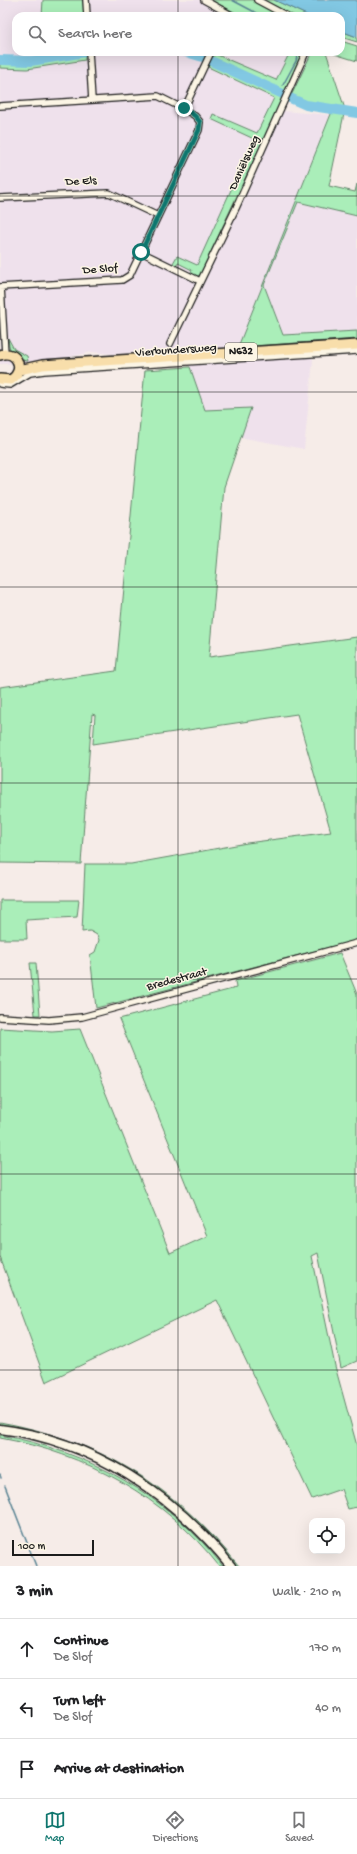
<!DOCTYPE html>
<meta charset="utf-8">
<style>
:root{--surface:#fff;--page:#f2f2f2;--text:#202124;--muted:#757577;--line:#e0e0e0;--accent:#0f766e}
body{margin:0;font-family:"Gochi Hand",sans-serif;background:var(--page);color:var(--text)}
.controls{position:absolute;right:12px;bottom:12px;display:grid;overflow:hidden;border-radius:8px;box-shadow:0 4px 16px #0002}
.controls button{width:36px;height:36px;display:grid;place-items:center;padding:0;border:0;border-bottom:1px solid var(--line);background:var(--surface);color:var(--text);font:20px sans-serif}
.scale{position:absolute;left:12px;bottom:10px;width:82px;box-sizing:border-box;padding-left:4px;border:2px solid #1c1c1c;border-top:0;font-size:11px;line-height:14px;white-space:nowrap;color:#1c1c1c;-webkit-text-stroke:3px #fcf5e5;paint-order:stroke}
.stop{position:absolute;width:12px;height:12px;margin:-9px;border:3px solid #0f766e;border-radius:50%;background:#fff}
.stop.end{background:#0f766e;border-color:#fff;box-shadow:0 1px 4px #0008}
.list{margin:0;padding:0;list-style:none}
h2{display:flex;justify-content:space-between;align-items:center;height:52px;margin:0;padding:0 16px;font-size:17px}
h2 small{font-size:13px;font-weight:400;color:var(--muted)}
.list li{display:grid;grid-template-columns:26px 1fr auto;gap:12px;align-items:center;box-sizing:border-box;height:60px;padding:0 16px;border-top:1px solid var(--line)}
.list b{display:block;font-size:15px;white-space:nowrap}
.list p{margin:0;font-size:13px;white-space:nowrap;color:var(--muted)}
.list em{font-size:13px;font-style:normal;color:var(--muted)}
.icon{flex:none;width:22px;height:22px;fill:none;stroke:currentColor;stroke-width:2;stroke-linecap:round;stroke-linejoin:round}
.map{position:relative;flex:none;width:357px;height:1566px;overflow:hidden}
.search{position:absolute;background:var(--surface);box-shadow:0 4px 16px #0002;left:12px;right:12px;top:12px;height:44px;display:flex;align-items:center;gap:10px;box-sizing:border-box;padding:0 14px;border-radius:12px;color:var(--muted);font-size:15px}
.sheet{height:232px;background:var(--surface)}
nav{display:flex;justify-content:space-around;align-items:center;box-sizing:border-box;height:56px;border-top:1px solid var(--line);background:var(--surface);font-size:11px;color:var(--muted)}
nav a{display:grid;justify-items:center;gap:2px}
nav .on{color:var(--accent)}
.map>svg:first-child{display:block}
.built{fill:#efe1ec}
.green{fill:#aaeeb9;stroke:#63856a}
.water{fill:#82c8e3;stroke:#598393}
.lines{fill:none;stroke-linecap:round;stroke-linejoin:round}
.stream{stroke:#598393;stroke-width:1.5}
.river{stroke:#82c8e3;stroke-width:10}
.minor-casing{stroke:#1c1c1c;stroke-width:8}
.secondary-casing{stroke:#1c1c1c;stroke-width:11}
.primary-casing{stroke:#1c1c1c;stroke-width:12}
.minor{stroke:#fcf5e5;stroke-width:5.5}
.secondary{stroke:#fcf5e5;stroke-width:8}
.primary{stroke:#f8deab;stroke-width:9}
.route{stroke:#0f766e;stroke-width:5}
.grid{fill:none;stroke:#1c1c1c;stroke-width:1;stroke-opacity:0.55}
.labels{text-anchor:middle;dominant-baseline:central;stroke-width:3;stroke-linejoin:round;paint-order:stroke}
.shield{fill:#fcf5e5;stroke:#5f5d58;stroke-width:1}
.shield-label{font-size:11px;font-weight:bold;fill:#1c1c1c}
.street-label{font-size:12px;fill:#1c1c1c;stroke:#fcf5e5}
</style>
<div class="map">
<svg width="357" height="1566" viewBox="0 0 357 1566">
<rect width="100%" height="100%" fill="#f6ece8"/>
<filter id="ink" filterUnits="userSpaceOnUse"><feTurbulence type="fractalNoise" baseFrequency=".025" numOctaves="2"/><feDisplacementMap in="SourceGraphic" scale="8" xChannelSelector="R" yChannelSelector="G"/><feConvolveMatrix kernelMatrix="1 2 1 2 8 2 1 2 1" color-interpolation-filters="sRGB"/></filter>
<g filter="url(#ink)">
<path class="built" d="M0 0H269L302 16H16V52H314L283 111 330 115 238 347 114 354 92 352 46 362 0 364Z
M298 202 357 216V331L283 335 264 285Z
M309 353 313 360 304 449 239 437 202 413 190 396V360Z"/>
<path class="green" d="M43 0H83L84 16H42Z
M211 0H254L284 16H242Z
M263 0H274L309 16H295Z
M341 31 357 37V42L341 37Z
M341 41 357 46V61L328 52H341Z
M42 52H85V60L27 69 0 68V62H21L42 59Z
M290 52H304L201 273 199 276 190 274 192 270 178 263 176 267 174 266 173 263 177 256 197 265 254 139 211 119 213 114 257 133 274 98 208 67 215 54 276 80Z
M312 52H326L345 109 329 186 355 192 357 184V216L298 202 264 285 283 335 357 331V339L238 347 333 109 303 104 290 98Z
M8 338 14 349 27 356 28 361C13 360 9 351 8 338Z
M190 367 205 410 251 408 224 487 209 657 357 637V940L96 1008 90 955 95 952 99 940 97 935 90 931 82 932 85 864H131L247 843 331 832 297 714 93 744 95 715 92 714 81 864 0 863V687L116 671 145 370Z
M0 900H79L77 917 26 920 27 939H0Z
M340 953 357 994V1361L341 1368 318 1253 312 1256 335 1366 357 1446V1507L348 1509 341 1489 312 1499 217 1300 46 1382 0 1257V1028L52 1031 80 1029 170 1253 207 1236 119 1019 236 988 235 981Z
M30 963H36L40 1015H35Z
M0 1422C100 1440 176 1487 239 1566H234L211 1538 108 1460 0 1426Z
M0 1435C88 1451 167 1495 223 1566H219C165 1497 85 1453 0 1438Z"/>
<path class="water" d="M274 0H357V37L341 31V16H309Z"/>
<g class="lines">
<path class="stream" d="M232 0 262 16
M283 85 296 61 298 52
M0 1475 1 1478
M5 1486 36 1566"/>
<path class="river" d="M186 52 203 57
M0 60 31 61 85 52
M211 61 283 94
M290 98 306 105 357 113"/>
<g class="minor-casing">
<path id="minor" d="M86 0 87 16
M204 0 233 16
M257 0 287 16
M89 52 92 100
M0 106 158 96 184 109 195 116 200 122 199 130 130 275 122 280 0 287
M184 109 211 52
M0 198 109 193 158 216
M141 252 200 281
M1 287 5 354
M170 344 236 208 306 52
M0 384 10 385 30 373 44 371 357 351
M0 1017 49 1020 82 1017 357 943"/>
</g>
<g class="secondary-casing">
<path id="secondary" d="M0 1429C92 1440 174 1495 231 1566"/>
</g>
<g class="primary-casing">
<path id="primary" d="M0 355C17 349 26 370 11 380L0 379
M19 370 42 365 71 363 357 345"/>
</g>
<use href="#minor" class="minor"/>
<use href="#secondary" class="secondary"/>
<use href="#primary" class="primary"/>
</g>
</g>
<g class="lines" filter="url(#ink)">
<path class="route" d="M141 252 199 130 200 122 195 116 184 108"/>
</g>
<path class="grid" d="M178 0V16M178 52V1566M0 196H357M0 392H357M0 587H357M0 783H357M0 979H357M0 1174H357M0 1370H357"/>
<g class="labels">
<rect class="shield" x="225" y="343" width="32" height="18" rx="3"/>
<g class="shield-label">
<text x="241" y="352">N632</text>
</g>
<g class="street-label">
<text transform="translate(245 163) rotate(-66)">Daniëlsweg</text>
<text transform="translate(81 182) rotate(-3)">De Els</text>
<text transform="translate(100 270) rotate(-4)">De Slof</text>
<text transform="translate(176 351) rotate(-4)">Vierbundersweg</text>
<text transform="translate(177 980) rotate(-15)">Bredestraat</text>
</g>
</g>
</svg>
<div class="controls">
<button><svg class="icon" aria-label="locate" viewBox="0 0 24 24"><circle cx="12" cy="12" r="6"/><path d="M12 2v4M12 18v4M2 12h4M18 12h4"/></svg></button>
</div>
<div class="scale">100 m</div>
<div class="stop" style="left:141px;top:252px"></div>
<div class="stop end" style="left:184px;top:108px"></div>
<div class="search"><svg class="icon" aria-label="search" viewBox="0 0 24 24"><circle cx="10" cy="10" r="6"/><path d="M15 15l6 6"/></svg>Search here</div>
</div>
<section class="sheet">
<h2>3 min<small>Walk · 210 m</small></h2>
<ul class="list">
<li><svg class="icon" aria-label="ahead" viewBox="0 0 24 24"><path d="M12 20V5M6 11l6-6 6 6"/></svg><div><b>Continue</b><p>De Slof</p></div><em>170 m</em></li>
<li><svg class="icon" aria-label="left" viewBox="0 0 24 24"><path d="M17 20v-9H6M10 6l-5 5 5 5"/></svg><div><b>Turn left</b><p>De Slof</p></div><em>40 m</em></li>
<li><svg class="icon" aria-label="arrive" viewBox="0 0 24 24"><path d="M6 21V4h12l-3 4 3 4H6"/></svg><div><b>Arrive at destination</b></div></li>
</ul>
</section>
<nav>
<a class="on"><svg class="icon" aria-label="map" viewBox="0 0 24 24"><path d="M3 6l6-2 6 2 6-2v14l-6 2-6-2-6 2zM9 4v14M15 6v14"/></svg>Map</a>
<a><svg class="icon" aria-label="directions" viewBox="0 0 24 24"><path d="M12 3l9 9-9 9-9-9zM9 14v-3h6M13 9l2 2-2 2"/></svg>Directions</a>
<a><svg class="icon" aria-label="saved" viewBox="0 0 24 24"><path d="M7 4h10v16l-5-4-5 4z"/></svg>Saved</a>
</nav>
